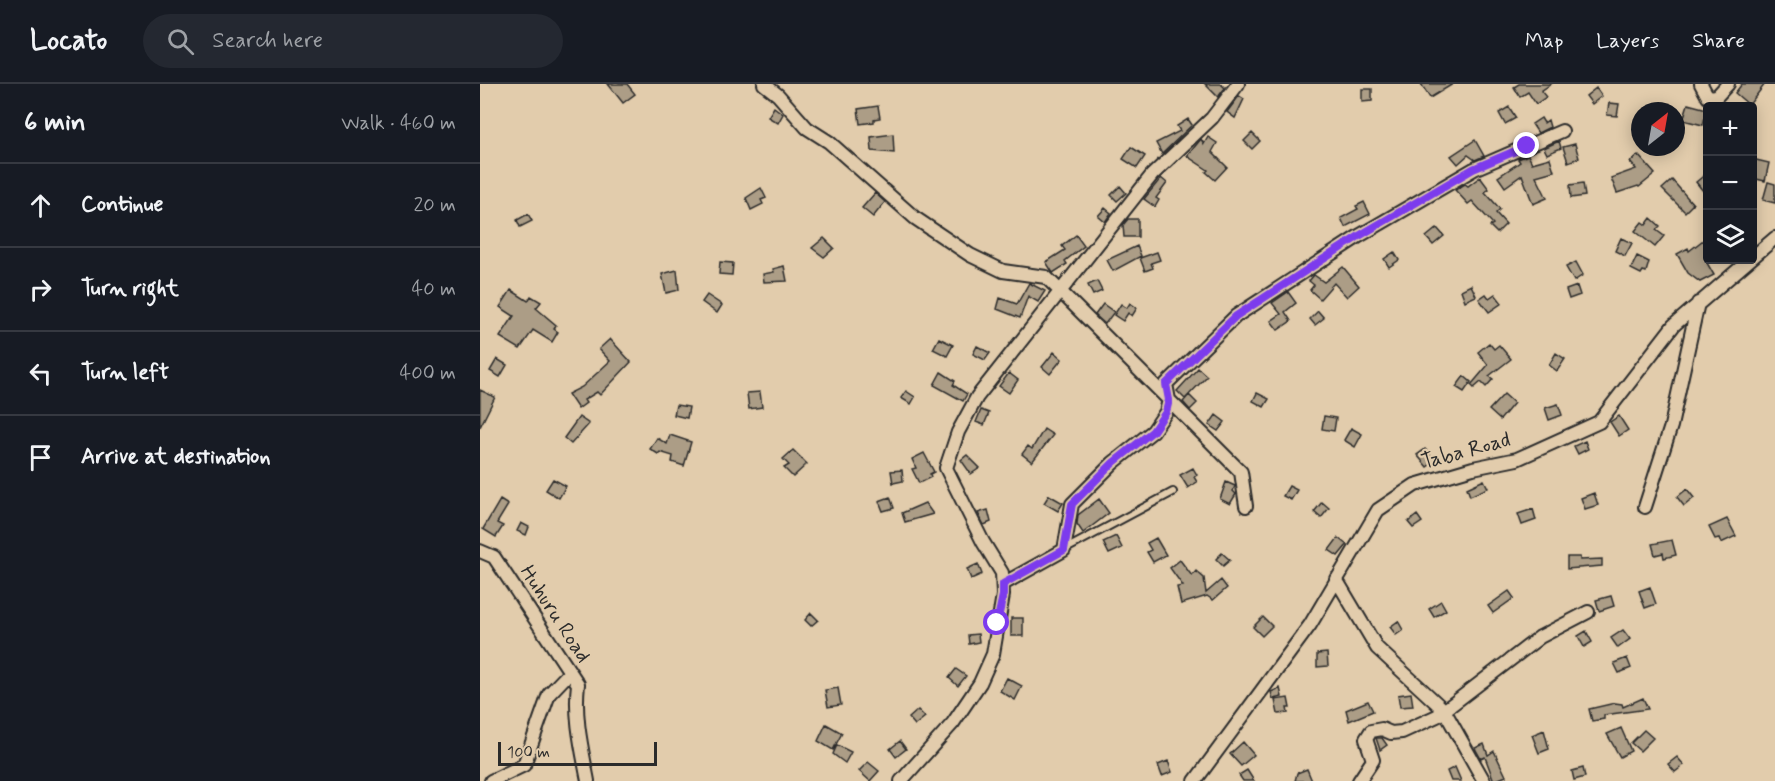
<!DOCTYPE html>
<meta charset="utf-8">
<style>
:root{--surface:#171b24;--page:#242831;--text:#f1f3f6;--muted:#9ea1a6;--line:#363941}
body{margin:0;font-family:Mynerve,sans-serif;background:var(--page);color:var(--text)}
.controls{position:absolute;right:18px;top:18px;display:grid;overflow:hidden;border-radius:6px;box-shadow:0 3px 15px #0003}
.controls button{width:54px;height:54px;display:grid;place-items:center;padding:0;border:0;border-bottom:2px solid var(--line);background:var(--surface);color:var(--text);font:30px sans-serif}
.compass{position:absolute;left:1151px;top:18px;width:54px;height:54px;border-radius:50%;background:var(--surface);box-shadow:0 3px 15px #0003;rotate:31deg}
.scale{position:absolute;left:18px;bottom:15px;width:159px;box-sizing:border-box;padding-left:6px;border:3px solid #2b2b2b;border-top:0;font-size:16px;line-height:21px;white-space:nowrap;color:#2b2b2b;-webkit-text-stroke:4px #e2ccac;paint-order:stroke}
.stop{position:absolute;width:18px;height:18px;margin:-14px;border:4px solid #7c3aed;border-radius:50%;background:#fff}
.stop.end{background:#7c3aed;border-color:#fff;box-shadow:0 2px 6px #0008}
.list{margin:0;padding:0;list-style:none}
h2{display:flex;justify-content:space-between;align-items:center;height:78px;margin:0;padding:0 24px;font-size:26px}
h2 small{font-size:20px;font-weight:400;color:var(--muted)}
.list li{display:grid;grid-template-columns:39px 1fr auto;gap:18px;align-items:center;box-sizing:border-box;height:84px;padding:0 24px;border-top:2px solid var(--line)}
.list b{display:block;font-size:22px;white-space:nowrap}
.list em{font-size:20px;font-style:normal;color:var(--muted)}
.icon{flex:none;width:33px;height:33px;fill:none;stroke:currentColor;stroke-width:2;stroke-linecap:round;stroke-linejoin:round}
.map{position:relative;flex:none;width:1295px;height:697px;overflow:hidden}
header{display:flex;align-items:center;gap:36px;box-sizing:border-box;height:84px;padding:0 30px;background:var(--surface);border-bottom:2px solid var(--line)}
header strong{font-size:28px}
nav{display:flex;gap:33px;margin-inline-start:auto;font-size:21px}
.search{width:420px;height:54px;background:var(--page);display:flex;align-items:center;gap:15px;box-sizing:border-box;padding:0 21px;border-radius:33px;color:var(--muted);font-size:22px}
main{display:flex}
aside{flex:1;background:var(--surface)}
.map>svg:first-child{display:block}
.building{fill:#ac9d86;stroke:#2b2b2b;stroke-width:1.5}
.lines{fill:none;stroke-linecap:round;stroke-linejoin:round}
.service-casing{stroke:#2b2b2b;stroke-width:10}
.minor-casing{stroke:#2b2b2b;stroke-width:16}
.service{stroke:#e2ccac;stroke-width:6}
.minor{stroke:#e2ccac;stroke-width:12}
.route{stroke:#7c3aed;stroke-width:8}
.labels{text-anchor:middle;dominant-baseline:central;stroke-width:4.5;stroke-linejoin:round;paint-order:stroke}
.street-label{font-size:21px;fill:#2b2b2b;stroke:#e2ccac}
</style>
<header>
<strong>Locato</strong>
<div class="search"><svg class="icon" aria-label="search" viewBox="0 0 24 24"><circle cx="10" cy="10" r="6"/><path d="M15 15l6 6"/></svg>Search here</div>
<nav><a>Map</a><a>Layers</a><a>Share</a></nav>
</header>
<main>
<aside>
<h2>6 min<small>Walk · 460 m</small></h2>
<ul class="list">
<li><svg class="icon" aria-label="ahead" viewBox="0 0 24 24"><path d="M12 20V5M6 11l6-6 6 6"/></svg><div><b>Continue</b></div><em>20 m</em></li>
<li><svg class="icon" aria-label="right" viewBox="0 0 24 24"><path d="M7 20v-9h11M14 6l5 5-5 5"/></svg><div><b>Turn right</b></div><em>40 m</em></li>
<li><svg class="icon" aria-label="left" viewBox="0 0 24 24"><path d="M17 20v-9H6M10 6l-5 5 5 5"/></svg><div><b>Turn left</b></div><em>400 m</em></li>
<li><svg class="icon" aria-label="arrive" viewBox="0 0 24 24"><path d="M6 21V4h12l-3 4 3 4H6"/></svg><div><b>Arrive at destination</b></div></li>
</ul>
</aside>
<div class="map">
<svg width="1295" height="697" viewBox="0 0 1295 697">
<rect width="100%" height="100%" fill="#e2ccac"/>
<filter id="ink" filterUnits="userSpaceOnUse"><feTurbulence type="fractalNoise" baseFrequency=".0167" numOctaves="2"/><feDisplacementMap in="SourceGraphic" scale="12" xChannelSelector="R" yChannelSelector="G"/><feConvolveMatrix kernelMatrix="1 2 1 2 8 2 1 2 1" color-interpolation-filters="sRGB"/></filter>
<g filter="url(#ink)">
<path class="building" d="M128 0H147L155 10 143 19Z
M725 0H741L745 4 738 13Z
M941 0H973L950 14Z
M1039 0H1071L1061 7 1066 13 1056 20 1048 8 1040 13 1034 3Z
M1262 0H1285L1269 21 1255 9Z
M1116 4 1122 12 1112 20 1106 12Z
M882 5H892V17L882 18Z
M759 12 764 15 755 34 747 28Z
M1129 19 1139 20 1137 32 1127 31Z
M1208 20 1227 25 1223 41 1203 36Z
M398 22 400 34 394 35V38L380 40 378 25Z
M294 23 303 30 298 39 288 33Z
M1029 23 1036 34 1025 40 1019 29Z
M1061 34 1064 39 1068 36 1070 43 1058 49 1052 40Z
M708 35 712 41 682 70 676 59 700 47 697 42Z
M772 49 780 57 772 65 764 57Z
M413 50 414 69 392 67 391 53Z
M728 53 737 59 732 68 747 83 735 96 726 88 728 86 707 72 721 55 724 60Z
M995 56 1004 72 995 76 988 71 978 80 971 72Z
M1079 57 1081 64 1067 70 1064 64Z
M1095 60 1099 74 1088 78 1083 63Z
M651 63 665 72 657 84 643 75Z
M1048 71 1052 79 1070 74 1074 87 1056 92 1067 114 1053 120 1042 91 1025 103 1018 93 1040 78 1038 75Z
M1158 71 1175 90 1159 103 1158 102 1137 109 1131 94 1156 85 1150 78Z
M1272 75 1289 79 1285 97 1272 94Z
M1227 89V112L1216 98Z
M1000 93 1009 105 1005 108 1020 125 1016 129 1026 140 1017 149 1010 142 1013 140 992 117 988 120 975 106 985 100 988 102Z
M681 94 687 99 676 114 679 116 675 123 664 115Z
M1192 96 1213 120 1205 128 1182 105Z
M1288 98 1295 100V119L1283 116Z
M1103 99 1105 112 1091 114 1090 101Z
M640 102 646 109 637 117 631 111Z
M281 104 286 114 281 116 283 120 271 126 266 114Z
M395 109 405 118 393 133 382 124Z
M884 118 890 130 865 143 861 134 878 125 876 122Z
M625 124 631 129 625 138 618 132Z
M48 130 52 137 40 143 37 136Z
M1171 134 1180 142 1176 146 1184 152 1175 163 1155 147 1162 138 1166 141Z
M648 135H658V153H644L643 141Z
M957 144 964 152 953 161 946 153Z
M596 151 604 162 585 177 587 180 573 189 566 178 585 166 582 162Z
M1227 153V179L1234 191 1220 198 1208 189 1197 170 1208 164 1209 167Z
M344 154 354 164 344 173 332 164Z
M1141 154 1152 159 1145 172 1135 167Z
M657 162 661 172 633 187 627 176Z
M677 168 680 176 671 179 673 184 665 187 660 174Z
M914 168 919 176 909 183 904 175Z
M1157 172 1169 178 1166 188 1163 187 1161 190 1151 185Z
M240 178 253 179 252 191 239 190Z
M1096 178 1103 191 1094 197 1086 183Z
M304 182 307 197 284 198 283 190 294 188 293 185Z
M863 183 879 202 867 213 854 199 840 215 830 206 834 201 829 197 834 191 844 198Z
M197 186 199 206 186 209 182 190Z
M617 197 622 207 613 211 608 201Z
M549 199 565 207 558 218 548 212 540 234 517 225 520 214 537 220Z
M991 201 996 212 985 217 981 206Z
M1097 202 1100 211 1089 215 1086 206Z
M31 206 48 217 51 212 61 218 56 224 76 241 74 245 78 248 72 258 53 246 40 265 20 253 34 232 20 223Z
M808 208 816 219 805 228 811 237 798 246 791 237 801 230 792 219Z
M1006 210 1009 214 1015 210 1022 219 1009 228 999 215Z
M227 211 242 221 237 229 222 218Z
M650 219 657 224 652 232 648 229 643 237 634 231 641 220 647 224Z
M623 220 634 228 625 240 615 231Z
M838 227 844 234 835 241 830 235Z
M459 254 473 261 467 272 453 265Z
M130 255 151 278 120 311 117 308 104 316 106 319 98 325 88 310 102 303 130 277 119 265Z
M1009 259 1014 265 1019 261 1031 275 1009 292 1013 295 1006 303 1001 298 994 304 991 301 1008 281 998 268Z
M497 262 510 269 505 276 493 270Z
M574 268 582 275 570 290 562 283Z
M1076 269 1085 275 1077 287 1069 281Z
M17 275 27 281 20 293 10 287Z
M718 284 727 292 705 315 697 307Z
M461 288 475 297 473 301 487 310 483 317 454 301Z
M529 289 538 296 529 309 519 302Z
M984 292 991 298 984 308 976 303Z
M0 306 15 313 0 343Z
M426 307 435 313 431 320 421 314Z
M280 308 282 323 269 325 267 309Z
M777 309 789 315 784 323 773 317Z
M1024 310 1034 319 1020 336 1009 326Z
M709 311 717 319 710 326 703 318Z
M1078 320 1082 331 1069 336 1065 324Z
M196 321 209 323 207 334 194 331Z
M501 326 509 329 504 341 496 338Z
M736 331 745 338 738 347 729 341Z
M844 332 856 334 854 347 842 345Z
M1139 332 1148 346 1139 352 1130 338Z
M99 333 109 340 91 360 84 354Z
M871 344 882 350 875 363 864 356Z
M564 345 573 351 552 378 542 370 548 362 552 365Z
M190 351 211 358 204 382 192 378 193 372 180 368 178 370 170 365 177 354 187 360Z
M1105 357 1108 365 1098 370 1094 362Z
M945 365 955 377 947 383 937 371Z
M313 366 327 380 313 393 304 384 309 381 303 375Z
M444 369 454 388 450 390 451 393 439 399 432 385 436 384 432 375Z
M487 371 500 384 491 390 481 376Z
M713 384 717 391 714 393 717 398 708 404 700 391Z
M422 386 423 397 413 399 411 387Z
M73 395 86 402 79 414 66 406Z
M1004 396 1008 404 990 412 987 404Z
M746 398 755 402 753 407 756 410 750 420 740 415Z
M809 402 817 406 811 416 803 412Z
M1207 405 1214 414 1204 422 1197 413Z
M1114 409 1118 421 1105 425 1101 414Z
M569 411 583 419 578 427 564 419Z
M410 413 414 424 403 427 399 417Z
M619 415 629 429 603 449 597 440 598 431Z
M20 416 28 421 17 439 23 442 16 453 3 445Z
M842 418 849 424 841 434 834 428Z
M445 419 453 430 425 438 422 429Z
M1053 425 1056 436 1042 441 1038 430Z
M508 426 511 438 504 441 498 429Z
M937 431 942 438 933 444 928 438Z
M1247 435 1256 452 1241 459 1239 454 1235 455 1229 443Z
M41 439 49 443 46 451 37 447Z
M636 452 642 464 629 470 623 458Z
M676 454 686 471 673 478 667 468 671 466 667 459Z
M858 454 867 461 858 472 849 466Z
M1192 456 1196 471 1184 474 1183 469 1175 471 1172 460Z
M742 469 750 476 743 482 736 475Z
M1087 473H1100V476L1122 475V482L1087 485Z
M700 476 712 492 716 487 724 494 726 509 741 496 747 504 733 516 727 512 701 520 697 503 703 502 690 484Z
M498 480 502 490 491 495 487 485Z
M1170 503 1176 520 1165 524 1159 507Z
M1029 507 1034 514 1013 529 1008 522Z
M1131 512 1134 522 1119 527 1116 516Z
M961 517 966 526 954 533 949 525Z
M331 529 338 536 331 542 325 536Z
M783 533 792 542 782 552 773 543Z
M531 534H543V552H531Z
M918 537 923 546 916 551 910 543Z
M1143 546 1150 555 1138 564 1131 554Z
M1106 547 1112 558 1104 563 1098 552Z
M498 550 499 558 489 560 488 551Z
M847 569 848 582 837 583V570Z
M1147 574 1151 584 1139 589 1134 579Z
M476 585 486 592 478 602 469 594Z
M527 594 542 602 535 616 520 607Z
M358 604 361 621 348 623 345 606Z
M800 604 802 613 793 615 791 608Z
M931 609 933 622 920 623 918 611Z
M808 614 810 624H807L808 629 798 630 795 616Z
M1163 614 1168 625 1124 631V635L1112 637 1109 625 1135 619 1142 620 1143 623Z
M888 617 893 627 869 637 866 626Z
M438 626 445 633 435 641 429 634Z
M346 640 362 649 353 666 338 657Z
M1141 644 1151 667 1140 673 1127 650Z
M1064 646 1069 665 1059 669 1052 651Z
M1164 646 1173 654 1160 667 1151 659Z
M896 654H902L907 661 900 666Z
M420 657 426 665 416 673 410 665Z
M763 658 774 671 761 682 750 670Z
M1004 660 1008 671 1014 667 1026 692 1014 697 1005 673 1001 675 995 664Z
M357 661 371 668 365 679 353 670Z
M1197 673 1204 681 1195 688 1188 680Z
M688 677 692 688 682 692 678 681Z
M388 678 399 687 390 697 379 687Z
M975 683 981 697H971L967 687Z
M1103 684 1105 693 1094 696 1092 687Z
M827 685 832 697H815L817 689Z
M767 686 774 697H763L759 691Z"/>
<g class="lines">
<g class="service-casing">
<path id="service" d="M584 466 693 408"/>
</g>
<g class="minor-casing">
<path id="minor" d="M284 0 298 11 327 44 349 58 435 134 490 171 523 187 566 193 761 388 766 422
M1221 0 1228 13 1237 12 1248 0
M1165 423 1191 342 1218 219
M0 467 14 473 98 600C94 633 102 665 108 697
M856 495 897 564 964 626 1004 697
M523 500 584 466 592 420 633 379 673 347 686 328 689 316 686 300 756 232 879 152 994 85 1082 47
M11 697 44 681 69 610 90 588
M421 697 473 639 500 599 513 570 523 511 522 489 503 458 466 384 478 348 497 313 672 91 732 34 758 0
M715 697 830 541 898 426 935 401 993 384 1037 375 1119 338 1194 241 1295 154
M879 697 893 676 886 655 891 647 902 645 911 649 922 648 957 632 1060 553 1108 528"/>
</g>
<use href="#service" class="service"/>
<use href="#minor" class="minor"/>
</g>
</g>
<g class="lines" filter="url(#ink)">
<path class="route" d="M517 539 523 511V500L584 466 592 420 633 379 673 347 686 328 689 316 686 300 756 232 879 152 993 85 1047 62"/>
</g>
<g class="labels">
<g class="street-label">
<text transform="translate(986 367) rotate(-15)">Taba Road</text>
<text transform="translate(75 530) rotate(57)">Huhuru Road</text>
</g>
</g>
</svg>
<div class="controls">
<button>+</button>
<button>−</button>
<button><svg class="icon" aria-label="layers" viewBox="0 0 24 24"><path d="M12 4l9 5-9 5-9-5zM3 14l9 5 9-5"/></svg></button>
</div>
<svg class="compass" viewBox="-18 -18 36 36"><path d="M0-13l5 13h-10z" fill="#e53935"/><path d="M0 13l5-13h-10z" fill="#9ea1a6"/></svg>
<div class="scale">100 m</div>
<div class="stop" style="left:517px;top:539px"></div>
<div class="stop end" style="left:1047px;top:62px"></div>
</div>
</main>
